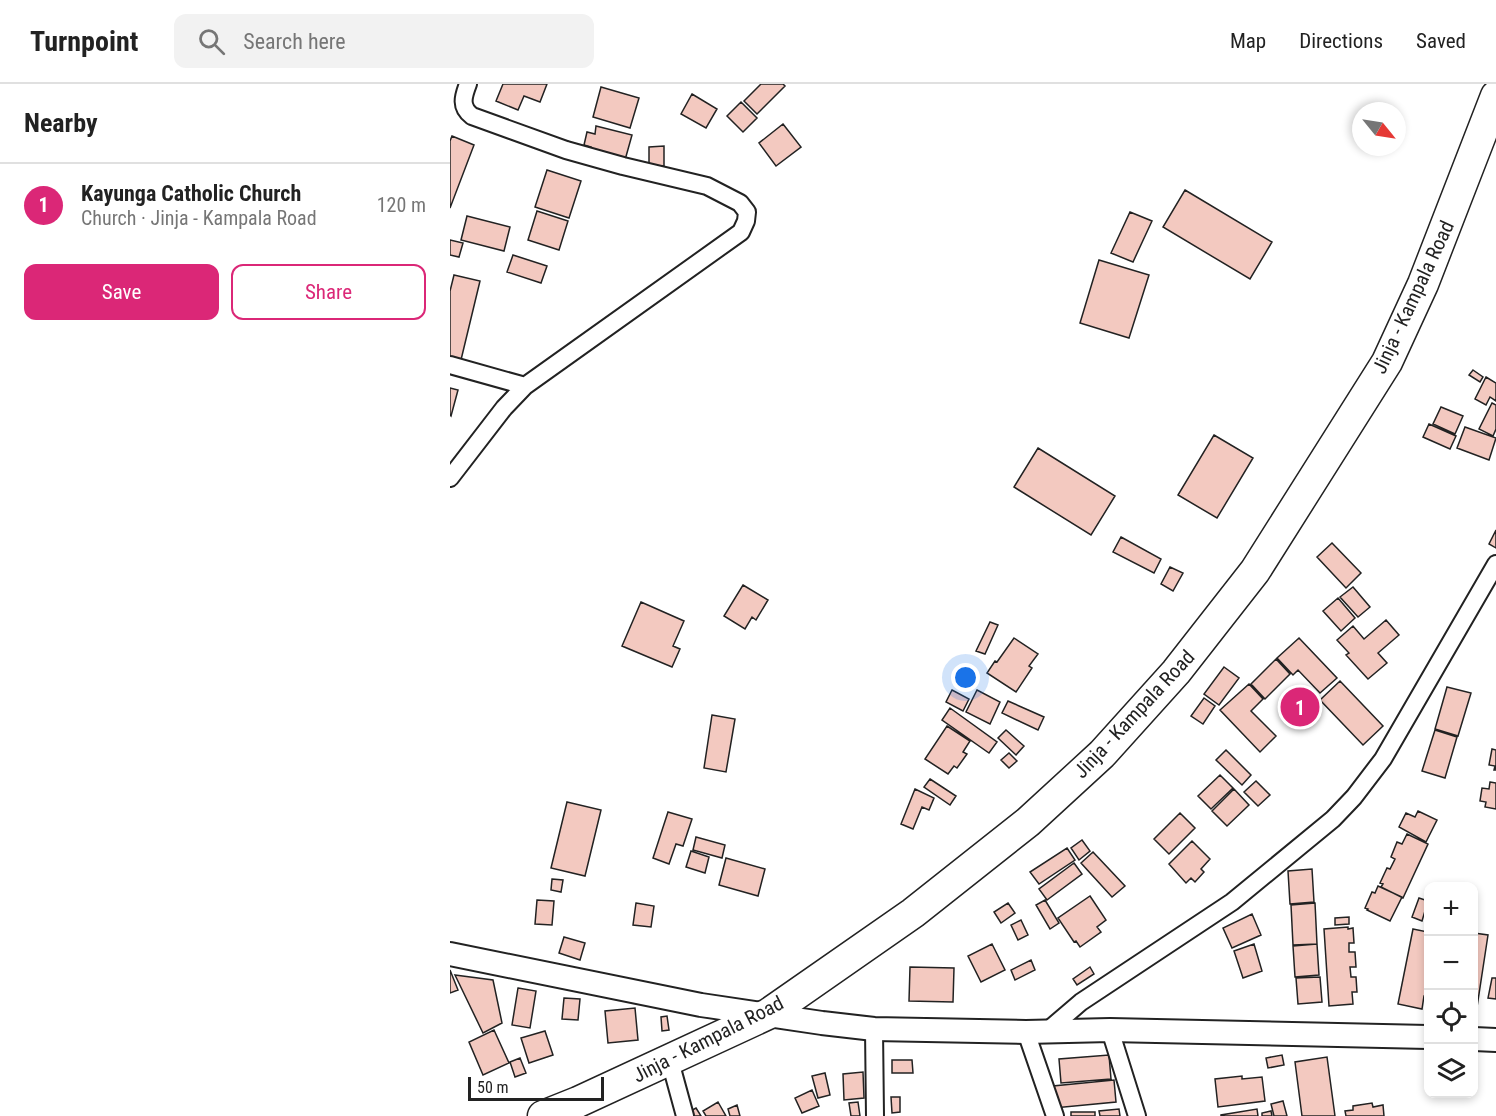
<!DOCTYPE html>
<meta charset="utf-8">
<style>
:root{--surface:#fff;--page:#f2f2f2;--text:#222;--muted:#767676;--line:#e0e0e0;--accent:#db2777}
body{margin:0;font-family:"Roboto Condensed",sans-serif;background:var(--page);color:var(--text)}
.controls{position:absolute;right:18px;bottom:18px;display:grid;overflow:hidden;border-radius:12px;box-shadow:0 3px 9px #0003}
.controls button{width:54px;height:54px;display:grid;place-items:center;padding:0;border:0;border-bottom:2px solid var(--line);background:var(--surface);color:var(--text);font:30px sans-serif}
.compass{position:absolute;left:902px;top:18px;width:54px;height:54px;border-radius:50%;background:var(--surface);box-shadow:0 3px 9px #0003;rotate:120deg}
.scale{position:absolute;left:18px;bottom:15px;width:136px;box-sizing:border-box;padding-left:6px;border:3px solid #222;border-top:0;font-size:16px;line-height:21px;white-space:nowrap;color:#222;-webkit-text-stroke:4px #fff;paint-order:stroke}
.you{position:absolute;left:516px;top:594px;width:21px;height:21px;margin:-15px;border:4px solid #fff;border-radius:50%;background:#1a73e8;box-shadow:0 0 0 9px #1a73e833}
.badge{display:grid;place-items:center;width:39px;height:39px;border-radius:50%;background:var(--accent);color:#fff;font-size:20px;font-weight:700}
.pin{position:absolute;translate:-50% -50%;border:3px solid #fff;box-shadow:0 2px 6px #0006}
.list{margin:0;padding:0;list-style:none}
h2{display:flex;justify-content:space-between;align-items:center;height:78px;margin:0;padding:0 24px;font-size:26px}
h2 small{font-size:20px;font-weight:400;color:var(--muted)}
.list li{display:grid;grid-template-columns:39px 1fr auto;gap:18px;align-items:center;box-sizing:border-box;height:84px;padding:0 24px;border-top:2px solid var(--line)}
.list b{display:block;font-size:22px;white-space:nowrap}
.list p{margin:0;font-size:20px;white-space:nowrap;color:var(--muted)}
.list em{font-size:20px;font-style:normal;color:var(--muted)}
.actions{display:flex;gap:12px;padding:18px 24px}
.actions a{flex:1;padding:14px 0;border:2px solid var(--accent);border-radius:12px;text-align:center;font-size:21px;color:var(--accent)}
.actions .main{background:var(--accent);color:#fff}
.icon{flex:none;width:33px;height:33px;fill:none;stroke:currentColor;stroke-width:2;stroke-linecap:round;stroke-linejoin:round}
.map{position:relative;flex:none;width:1046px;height:1032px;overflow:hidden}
header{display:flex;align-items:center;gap:36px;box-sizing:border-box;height:84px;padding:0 30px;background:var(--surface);border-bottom:2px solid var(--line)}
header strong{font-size:28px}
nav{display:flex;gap:33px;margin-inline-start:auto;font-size:21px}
.search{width:420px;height:54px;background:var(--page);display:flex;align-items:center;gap:15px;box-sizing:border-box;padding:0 21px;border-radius:12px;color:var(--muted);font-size:22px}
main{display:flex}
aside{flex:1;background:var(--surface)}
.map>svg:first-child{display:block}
.building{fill:#f3c9c0;stroke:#222;stroke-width:1.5}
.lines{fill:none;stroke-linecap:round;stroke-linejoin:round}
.street-casing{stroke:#222;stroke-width:20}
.secondary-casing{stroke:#222;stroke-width:26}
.highway-casing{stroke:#222;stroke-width:33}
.street{stroke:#fff;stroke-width:16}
.secondary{stroke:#fff;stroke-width:22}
.highway{stroke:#fff;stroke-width:30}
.labels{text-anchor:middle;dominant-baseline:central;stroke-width:4.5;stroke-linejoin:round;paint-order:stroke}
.street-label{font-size:20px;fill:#222;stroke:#fff}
</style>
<header>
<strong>Turnpoint</strong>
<div class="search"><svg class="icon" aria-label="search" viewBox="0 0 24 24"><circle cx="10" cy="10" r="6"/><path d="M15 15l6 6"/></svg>Search here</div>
<nav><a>Map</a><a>Directions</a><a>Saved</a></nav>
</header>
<main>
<aside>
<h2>Nearby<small></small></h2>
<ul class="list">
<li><span class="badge">1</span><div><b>Kayunga Catholic Church</b><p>Church · Jinja - Kampala Road</p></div><em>120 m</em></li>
</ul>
<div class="actions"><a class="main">Save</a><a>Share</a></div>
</aside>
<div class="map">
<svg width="1046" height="1032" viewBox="0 0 1046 1032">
<rect width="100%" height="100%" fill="#fff"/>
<path class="building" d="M53 0H97L90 18 74 12 68 26 46 17Z
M311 0H333L335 2 307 30 294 17Z
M151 3 189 14 180 44 143 33Z
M242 10 267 25 256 44 231 30Z
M291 18 307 34 293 48 277 32Z
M333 40 351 63 326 82 309 59Z
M146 42 182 51 175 76 140 67 141 63 134 61 137 48 145 50Z
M2 52 24 61 0 124V57Z
M214 62V82H199V63Z
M97 86 131 97 119 134 85 123Z
M735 106 822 158 800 195 713 143Z
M87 127 118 137 109 166 78 156Z
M680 128 702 137 683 178 661 169Z
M17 132 60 143 54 167 11 156Z
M0 156 13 159 9 173 0 171Z
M63 171 97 182 91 199 57 188Z
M649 176 699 191 679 254 630 239Z
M4 191 30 197 10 280 0 278V207Z
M1023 286 1033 293 1030 298 1019 291Z
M1036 293 1046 299V317L1040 313 1036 321 1025 315Z
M0 304 8 306 1 332 0 331Z
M1042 319 1046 321V345L1043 352 1029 345Z
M991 323 1013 332 1005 350 983 340Z
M979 340 1006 352 1000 365 973 353Z
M1015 343 1046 354 1039 376 1007 364Z
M764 351 803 374 767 434 728 411Z
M588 364 665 412 641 451 564 403Z
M1046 446V464L1039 460Z
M671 453 711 475 704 489 663 468Z
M882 459 911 489 896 504 867 473Z
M720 483 733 489 723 507 711 500Z
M293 501 318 516 306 536 302 533 295 545 274 532Z
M903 503 920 523 908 533 890 513Z
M888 514 905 534 891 547 873 527Z
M191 518 234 537 223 562 230 565 222 583 172 562Z
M936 536 949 551 928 569 937 579 918 595 896 571 899 569 887 556 903 542 914 555Z
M540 538 548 541 535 570 526 567Z
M564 554 588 570 579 582 582 584 566 608 537 589 545 577 547 578Z
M849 554 887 594 870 609 848 586 843 591 827 574Z
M826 575 840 590 815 615 801 600Z
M774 583 789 594 769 621 754 610Z
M518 590 525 592 522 602 515 599Z
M890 597 933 642 913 661 870 616Z
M799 600 813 615 801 627 826 652 810 668 770 626Z
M997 603 1021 609 1008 652 985 645Z
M502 606 519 615 513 627 496 618Z
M527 606 550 618 540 640 516 628Z
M754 614 765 622 753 640 741 632Z
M558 617 594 633 588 646 552 629Z
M500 624 547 658 539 669 492 636Z
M262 631 285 635 276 688 254 684Z
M497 642 520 657 513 668 517 670 507 684 504 682 498 690 475 675Z
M556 646 574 662 566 671 548 654Z
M985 646 1007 653 995 694 972 687Z
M1042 665 1046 666V686H1044L1045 682 1039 681Z
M776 666 801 691 792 701 766 676Z
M559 669 567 677 559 684 551 676Z
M770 691 783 704 761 725 748 712Z
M480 695 506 712 500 721 474 703Z
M806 697 820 711 808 722 794 708Z
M1040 698 1046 699V725L1035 723 1036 718 1030 717 1032 704 1039 705Z
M465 705 484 714 479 726 472 723 463 745 451 740Z
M784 705 799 721 777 742 762 727Z
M117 718 151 726 135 792 101 784Z
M968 727 987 736 976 758 949 743 956 729 965 733Z
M218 728 242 735 233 762 226 760 219 780 203 774Z
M730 729 745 744 719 770 704 755Z
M957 750 978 760 953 814 931 803 933 800 930 799 937 784 940 785 945 775 941 773 947 758 952 760Z
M246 753 275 761 272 774 243 766Z
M632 756 640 767 629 776 621 764Z
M742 757 760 775 751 785 754 788 745 798 741 794 736 799 719 780Z
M617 764 625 776 589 800 580 788Z
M241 767 259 773 255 789 236 783Z
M643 768 675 802 662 813 631 779Z
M276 774 315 785 308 812 269 801Z
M624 779 632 790 597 816 589 805Z
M862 785 864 818 840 820 838 787Z
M102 795 113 796 111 808 101 806Z
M928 802 952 813 940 837 917 826 918 825 915 824 922 808 925 809Z
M640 812 656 836 647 843 651 848 630 863 626 857 624 858 608 834Z
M969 814 978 817 972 837 962 833Z
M87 816 104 817 102 841 85 840Z
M595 816 609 839 600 845 586 821Z
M186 819 204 822 201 843 183 841Z
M558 819 565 829 551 839 544 828Z
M865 819 867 860 843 861 841 821Z
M802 830 811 851 782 864 773 844Z
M899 833V840L885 841V834Z
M571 836 578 851 568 856 561 841Z
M898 843V845L903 844 904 859H899V868H905L906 883H900L901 893H906L907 908H902L903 920 879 922 874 845Z
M963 845 978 848V912H974L972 925 948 920Z
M1024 849 1038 851 1027 923 1024 922Z
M114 853 135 859 130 876 109 869Z
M542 860 555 886 531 898 518 872Z
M804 860 812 887 793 894 784 867Z
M867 860 869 891 845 893 843 862Z
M581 876 585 886 565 896 561 886Z
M460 883 504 884 503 918 459 917Z
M640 883 644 890 627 901 623 895Z
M0 886 8 906 0 909Z
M5 891 43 896 52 939 33 949Z
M870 893 872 918 848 920 846 894Z
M1042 894H1046V915L1038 914Z
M68 904 86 907 80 944 62 941Z
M114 914 130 915 128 936 112 935Z
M185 924 188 956 158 959 155 927Z
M217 932 219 946 212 947 211 933Z
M44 946 59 979 33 991 19 958Z
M95 947 103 971 79 979 71 954Z
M659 971 661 995 611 999 609 975Z
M832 971 834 981 818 984 816 974Z
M877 973 885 1032H852L845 978Z
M70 974 76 989 65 993 60 978Z
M442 976H462L463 989H442Z
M413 988 414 1014 394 1016 393 990Z
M375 989 380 1011 368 1014 362 992Z
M792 992V995L812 993 815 1017 768 1023 765 995Z
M664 996 666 1018 604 1024 603 1002Z
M362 1006 369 1022 352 1029 345 1014Z
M441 1013H450V1028L442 1029Z
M833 1017 837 1032H824L821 1020Z
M268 1018 276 1032H256L253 1027Z
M408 1018 410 1032H401L399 1019Z
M922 1019 923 1023 933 1021 934 1032H896L895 1027 903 1026V1022Z
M287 1021 290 1032H280L278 1025Z
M246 1024 251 1032H236L235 1030Z
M669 1025 670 1032H650L649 1027Z
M807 1025 808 1032H771V1031Z
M821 1027 822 1032H812V1029Z
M621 1028H645V1032H621Z"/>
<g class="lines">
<g class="street-casing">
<path id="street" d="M0 281 75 302
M0 394 54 324 75 302 291 148 296 137 297 128 290 119 257 102 173 82 116 66 22 32C10 23 13 13 18 0
M424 945 425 1032
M660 946 687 1032
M576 948 605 1032
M596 948 631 918 782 818 883 735 904 713 933 675 1046 480
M220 977 235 1032"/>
</g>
<g class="secondary-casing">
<path id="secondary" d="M0 870 251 921 372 939 424 945 576 948 660 946 978 953
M1024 955 1046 956"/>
</g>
<g class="highway-casing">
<path id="highway" d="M93 1032 128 1018 318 930 463 829 578 738 652 670 726 588 805 487 937 278 973 200 1046 12"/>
</g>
<use href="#street" class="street"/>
<use href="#secondary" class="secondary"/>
<use href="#highway" class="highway"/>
</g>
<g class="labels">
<g class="street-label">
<text transform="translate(963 213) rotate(-65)">Jinja - Kampala Road</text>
<text transform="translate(684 630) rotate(-47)">Jinja - Kampala Road</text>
<text transform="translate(258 955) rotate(-27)">Jinja - Kampala Road</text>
</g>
</g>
</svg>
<div class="controls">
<button>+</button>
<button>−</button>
<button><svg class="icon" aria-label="locate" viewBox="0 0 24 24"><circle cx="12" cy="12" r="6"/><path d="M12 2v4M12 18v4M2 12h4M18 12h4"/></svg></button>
<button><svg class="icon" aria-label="layers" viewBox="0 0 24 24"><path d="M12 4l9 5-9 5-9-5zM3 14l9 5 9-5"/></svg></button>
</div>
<svg class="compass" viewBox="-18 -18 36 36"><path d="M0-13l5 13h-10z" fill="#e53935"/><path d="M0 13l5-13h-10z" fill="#767676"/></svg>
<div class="scale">50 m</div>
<div class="you"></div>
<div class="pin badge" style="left:850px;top:623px">1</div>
</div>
</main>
